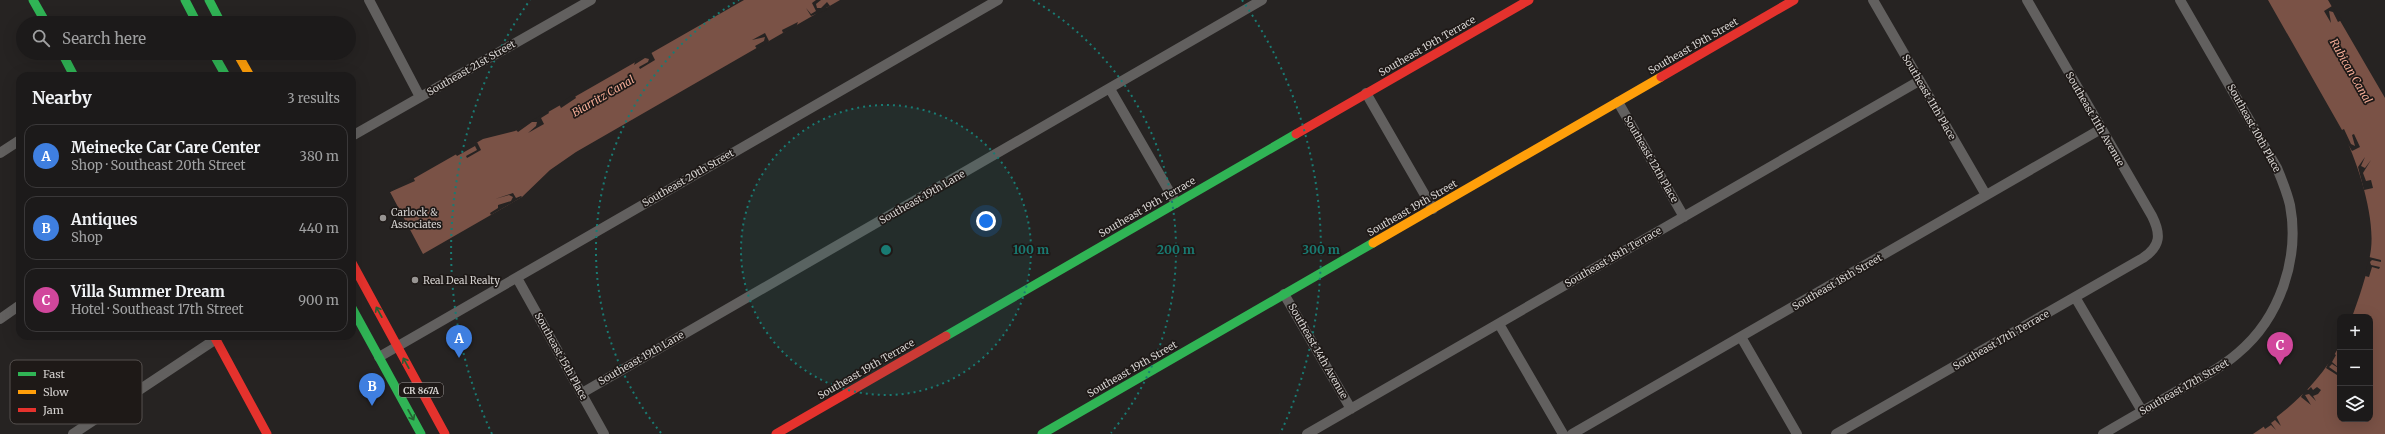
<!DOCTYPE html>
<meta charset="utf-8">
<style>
:root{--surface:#1c1a1a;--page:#292727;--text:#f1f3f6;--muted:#a0a1a2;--line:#3a3839;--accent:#989593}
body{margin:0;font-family:Merriweather,serif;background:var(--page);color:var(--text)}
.controls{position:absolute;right:12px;bottom:12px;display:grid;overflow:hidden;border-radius:8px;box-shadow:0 4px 16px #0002}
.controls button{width:36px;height:36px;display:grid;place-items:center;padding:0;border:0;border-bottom:1px solid var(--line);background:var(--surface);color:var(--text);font:20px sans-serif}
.you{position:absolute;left:986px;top:221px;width:14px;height:14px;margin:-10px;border:3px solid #fff;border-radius:50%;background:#1a73e8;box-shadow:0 0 0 6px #1a73e833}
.badge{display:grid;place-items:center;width:26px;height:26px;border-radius:50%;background:var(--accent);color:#fff;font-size:13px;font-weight:700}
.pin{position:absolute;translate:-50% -33px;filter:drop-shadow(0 1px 2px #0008)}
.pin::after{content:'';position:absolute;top:21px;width:14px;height:12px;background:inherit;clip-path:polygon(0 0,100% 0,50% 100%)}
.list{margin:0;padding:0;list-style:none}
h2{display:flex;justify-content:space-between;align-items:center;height:52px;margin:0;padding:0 16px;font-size:17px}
h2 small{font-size:13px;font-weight:400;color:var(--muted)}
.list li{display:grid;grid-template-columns:26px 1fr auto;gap:12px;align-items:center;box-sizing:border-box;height:64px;margin:0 8px 8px;padding:0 8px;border:1px solid var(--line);border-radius:12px}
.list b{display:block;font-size:15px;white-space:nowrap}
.list p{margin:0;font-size:13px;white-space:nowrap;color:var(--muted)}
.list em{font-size:13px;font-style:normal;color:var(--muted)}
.icon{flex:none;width:22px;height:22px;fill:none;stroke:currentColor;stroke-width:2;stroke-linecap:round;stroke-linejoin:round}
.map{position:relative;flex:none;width:2385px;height:434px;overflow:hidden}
.search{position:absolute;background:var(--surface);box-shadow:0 4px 16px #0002;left:16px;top:16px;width:340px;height:44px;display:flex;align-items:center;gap:10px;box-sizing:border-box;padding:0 14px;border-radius:22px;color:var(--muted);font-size:15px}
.panel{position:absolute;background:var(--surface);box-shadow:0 4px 16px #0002;left:16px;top:72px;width:340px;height:268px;border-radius:12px}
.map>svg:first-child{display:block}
.water{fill:#7a5246}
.pier{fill:#262322}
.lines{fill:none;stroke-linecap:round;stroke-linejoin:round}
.street{stroke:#62605f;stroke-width:10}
.fast{stroke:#30b455;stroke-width:9}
.slow{stroke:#ff9f0a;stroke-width:9}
.jam{stroke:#e5322d;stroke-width:9}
.oneway{stroke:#265f33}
.ring{fill:none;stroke:#197b73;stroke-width:2;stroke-dasharray:2 4}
.poi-dot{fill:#989593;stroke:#1e1917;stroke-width:1.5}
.labels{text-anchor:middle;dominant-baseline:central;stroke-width:3.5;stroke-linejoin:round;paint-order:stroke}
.shield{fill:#1e1917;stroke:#9e9a98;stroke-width:1}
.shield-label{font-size:9px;font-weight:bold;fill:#d5d2d0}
.street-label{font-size:10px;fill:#d5d2d0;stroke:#1e1917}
.poi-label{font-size:10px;fill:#d5d2d0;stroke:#1e1917;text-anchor:start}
.water-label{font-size:11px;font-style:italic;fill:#f4ac96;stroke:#1e1917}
.key{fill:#1e1917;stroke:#55504e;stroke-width:1}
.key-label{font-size:11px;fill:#d5d2d0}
.centre{fill:#197b73;stroke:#1e1917;stroke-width:2}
.ring-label{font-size:12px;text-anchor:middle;font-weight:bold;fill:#197b73;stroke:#1e1917;stroke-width:3.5;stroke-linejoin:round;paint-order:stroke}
</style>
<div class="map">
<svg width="2385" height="434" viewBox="0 0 2385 434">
<rect width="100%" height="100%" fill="#262322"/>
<path class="water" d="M744 0H840L576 152 550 170 522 197 423 254 390 192 483 139 515 131Z
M2268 0H2328L2385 98V434H2253C2289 410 2319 383 2340 345V419H2370V317H2352C2360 295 2368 272 2371 249 2375 214 2357 161 2342 130Z"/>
<path class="pier" d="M816 0H821L816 4 817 8H821L827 2 830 6 826 8 827 10 811 16 806 8 811 14 816 11 812 3Z
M2332 6 2342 20 2338 22 2333 12 2329 11 2331 23 2324 11Z
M798 22 796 27 783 33 782 30Z
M765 33 769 41 758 50 755 46 764 41 765 37 752 40Z
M651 52 655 60 640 69 639 67 648 62 649 59 645 58 634 65 636 59Z
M574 94 576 98 561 108 559 104Z
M548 111 549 113 541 118 544 124 528 133 536 126 537 122H532L518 132 516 130Z
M2344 129 2351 144 2355 146 2352 135 2354 134 2360 147 2352 151 2340 131Z
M477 142 481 150 467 158 466 156 477 150 475 146 457 156 455 153Z
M2365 157 2361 166 2365 168 2371 160 2363 173 2366 181 2371 180 2373 188 2364 190 2358 167Z
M413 177 415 181 390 192 389 191Z
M513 193 516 198 521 196 522 197 491 215 490 213 498 208V205L511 201 513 197 509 195 495 199Z
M2369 257 2381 260V262L2372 260 2370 262 2371 265 2380 267 2379 269 2372 267 2369 277 2365 276Z
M2333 353 2336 355 2332 362 2340 369 2332 364 2329 367 2339 374 2337 375 2326 368Z
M2311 387 2313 390 2317 387 2321 390 2318 394 2313 396 2316 401 2309 394 2305 395 2311 405 2301 397 2306 388 2308 390Z
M2276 416 2281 426 2275 420 2271 423 2276 430 2271 425 2265 429 2263 425Z"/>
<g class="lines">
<path class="street" d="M369 0 420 97
M1873 0 1986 195
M1110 89 1176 203
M1366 93 1433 209
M1618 102 1684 217
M352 136 591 0
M0 153 20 140
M517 278 604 434
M1284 294 1351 409
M2075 297 2142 411
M0 319 20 305
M1499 324 1563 434
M1741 337 1797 434
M379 357 998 0
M582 393 1262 0
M73 434 216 339
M1307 434 1919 81
M1572 434 2101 129
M1836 434 2143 258C2161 246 2161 234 2152 216L2027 0
M2103 434C2130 418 2157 403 2184 387 2203 377 2222 367 2238 353 2280 318 2300 258 2290 205 2287 192 2282 180 2277 168L2180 0"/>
<path class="fast" d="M33 0 46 23
M185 0 197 23
M209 0 221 23
M62 53 74 76
M213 53 226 76
M352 308 421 434
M946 336 1296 134
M1042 434 1373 243"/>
<path class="slow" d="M237 53 250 76
M1373 243 1661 77"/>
<path class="jam" d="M1661 77 1794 0
M1296 134 1529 0
M352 263 445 434
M214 336 267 434
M776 434 946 336"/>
</g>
<defs><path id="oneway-shaft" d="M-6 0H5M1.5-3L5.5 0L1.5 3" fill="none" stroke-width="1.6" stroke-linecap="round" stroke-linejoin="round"/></defs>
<g class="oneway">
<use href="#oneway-shaft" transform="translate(379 312) rotate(-119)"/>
<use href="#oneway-shaft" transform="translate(406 363) rotate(-119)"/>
<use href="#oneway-shaft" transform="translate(411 415) rotate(61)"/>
</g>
<circle cx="886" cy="250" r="145" fill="#197b73" fill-opacity=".12"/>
<g class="ring">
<circle cx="886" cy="250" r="145"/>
<path d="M661 433A290 290 0 0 1 739 0M1033 0A290 290 0 0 1 1111 433"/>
<path d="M492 434A435 435 0 0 1 530 0M1242 0A435 435 0 0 1 1280 434"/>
</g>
<g class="poi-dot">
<circle cx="383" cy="218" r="4"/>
<circle cx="415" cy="280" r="4"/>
</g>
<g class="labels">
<rect class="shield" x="399" y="383" width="44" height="14" rx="3"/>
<g class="shield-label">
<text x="421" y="390">CR 867A</text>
</g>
<g class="street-label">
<text transform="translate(1427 46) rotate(-30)">Southeast 19th Terrace</text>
<text transform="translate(1693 46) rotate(-30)">Southeast 19th Street</text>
<text transform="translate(471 68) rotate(-30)">Southeast 21st Street</text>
<text transform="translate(1929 97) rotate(60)">Southeast 11th Place</text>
<text transform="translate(2095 119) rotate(60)">Southeast 11th Avenue</text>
<text transform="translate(2254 128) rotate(61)">Southeast 10th Place</text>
<text transform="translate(1651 159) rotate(60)">Southeast 12th Place</text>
<text transform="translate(688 178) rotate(-30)">Southeast 20th Street</text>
<text transform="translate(922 197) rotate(-30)">Southeast 19th Lane</text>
<text transform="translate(1147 207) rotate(-30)">Southeast 19th Terrace</text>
<text transform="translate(1412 208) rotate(-30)">Southeast 19th Street</text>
<text transform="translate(1613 257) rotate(-30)">Southeast 18th Terrace</text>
<text transform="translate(1837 282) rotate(-30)">Southeast 18th Street</text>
<text transform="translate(2001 340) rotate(-30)">Southeast 17th Terrace</text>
<text transform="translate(1318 351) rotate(60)">Southeast 14th Avenue</text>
<text transform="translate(561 356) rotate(61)">Southeast 15th Place</text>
<text transform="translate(641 358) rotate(-30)">Southeast 19th Lane</text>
<text transform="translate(866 369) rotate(-30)">Southeast 19th Terrace</text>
<text transform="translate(1132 369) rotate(-30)">Southeast 19th Street</text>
<text transform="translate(2184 387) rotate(-30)">Southeast 17th Street</text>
</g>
<g class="poi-label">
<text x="391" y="212">Carlock &amp;<tspan x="391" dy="12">Associates</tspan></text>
<text x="423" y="280">Real Deal Realty</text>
</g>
<g class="water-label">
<text transform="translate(2351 71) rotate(60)">Rubican Canal</text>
<text transform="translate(603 96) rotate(-30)">Biarritz Canal</text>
</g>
</g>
<rect x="10" y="360" width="132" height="64" rx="6" class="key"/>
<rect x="18" y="372" width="18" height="4" fill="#30b455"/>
<rect x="18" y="390" width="18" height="4" fill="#ff9f0a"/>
<rect x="18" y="408" width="18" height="4" fill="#e5322d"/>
<g class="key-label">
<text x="43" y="378">Fast</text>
<text x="43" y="396">Slow</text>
<text x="43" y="414">Jam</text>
</g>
<circle cx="886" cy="250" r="6" class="centre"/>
<g class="ring-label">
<text x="1031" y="254">100 m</text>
<text x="1176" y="254">200 m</text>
<text x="1321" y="254">300 m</text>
</g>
</svg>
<div class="controls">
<button>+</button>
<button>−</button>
<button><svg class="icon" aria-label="layers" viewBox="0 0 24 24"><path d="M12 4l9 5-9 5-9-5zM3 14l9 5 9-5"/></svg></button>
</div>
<div class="you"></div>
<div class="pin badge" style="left:459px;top:358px;background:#3f7fe0">A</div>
<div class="pin badge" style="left:372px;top:406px;background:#3f7fe0">B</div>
<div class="pin badge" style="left:2280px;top:365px;background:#d1479c">C</div>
<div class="search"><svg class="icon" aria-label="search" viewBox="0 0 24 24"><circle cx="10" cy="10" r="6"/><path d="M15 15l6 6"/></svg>Search here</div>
<section class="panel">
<h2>Nearby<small>3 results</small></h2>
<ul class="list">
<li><span class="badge" style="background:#3f7fe0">A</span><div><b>Meinecke Car Care Center</b><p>Shop · Southeast 20th Street</p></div><em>380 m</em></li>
<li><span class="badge" style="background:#3f7fe0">B</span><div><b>Antiques</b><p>Shop</p></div><em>440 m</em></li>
<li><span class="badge" style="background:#d1479c">C</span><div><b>Villa Summer Dream</b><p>Hotel · Southeast 17th Street</p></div><em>900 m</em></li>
</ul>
</section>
</div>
